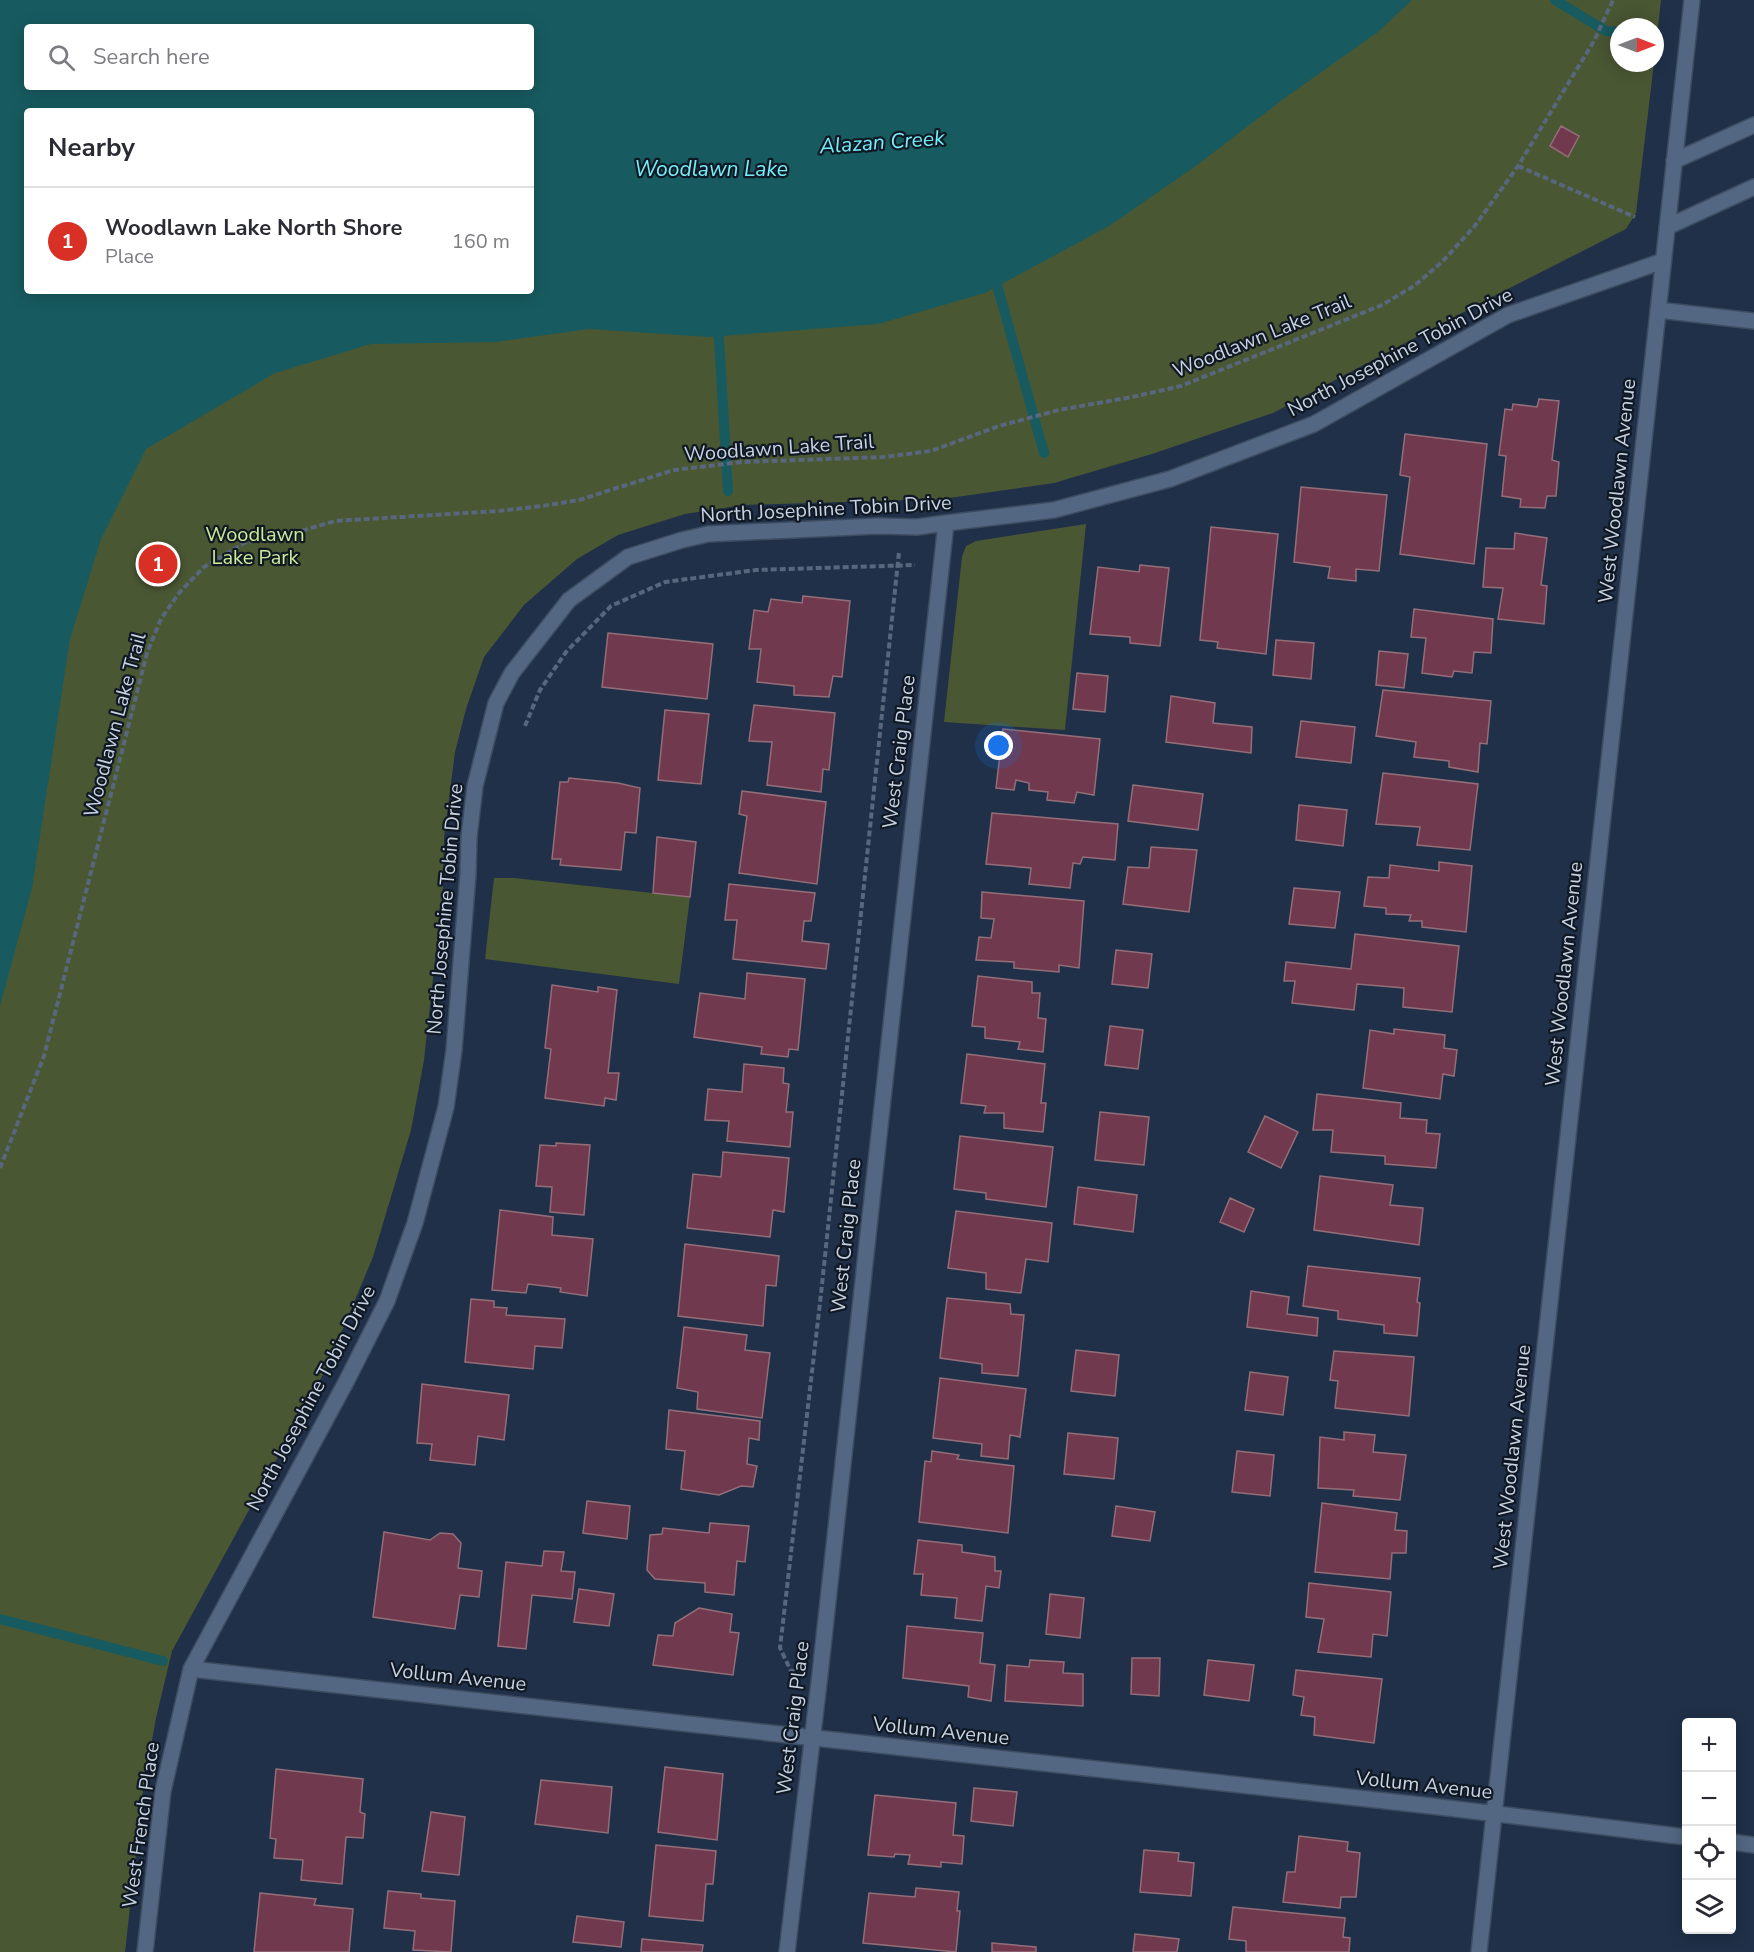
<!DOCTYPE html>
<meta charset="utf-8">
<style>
:root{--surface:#fff;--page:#f7f7f7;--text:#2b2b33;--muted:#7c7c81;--line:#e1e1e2;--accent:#d93025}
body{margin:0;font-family:"Nunito Sans",sans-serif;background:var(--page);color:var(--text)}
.controls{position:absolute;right:18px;bottom:18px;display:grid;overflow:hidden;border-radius:6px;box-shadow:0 3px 15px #0003}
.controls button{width:54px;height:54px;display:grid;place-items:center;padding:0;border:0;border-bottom:2px solid var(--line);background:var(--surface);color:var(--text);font:30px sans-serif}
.compass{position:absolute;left:1610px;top:18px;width:54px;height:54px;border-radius:50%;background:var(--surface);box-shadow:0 3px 15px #0003;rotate:90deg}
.you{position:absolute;left:999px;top:746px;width:21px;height:21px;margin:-15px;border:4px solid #fff;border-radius:50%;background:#1a73e8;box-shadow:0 0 0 9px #1a73e833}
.badge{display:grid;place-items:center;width:39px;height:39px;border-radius:50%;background:var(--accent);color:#fff;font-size:20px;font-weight:700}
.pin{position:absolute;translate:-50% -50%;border:3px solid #fff;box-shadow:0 2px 6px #0006}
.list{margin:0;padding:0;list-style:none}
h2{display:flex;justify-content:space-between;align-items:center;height:78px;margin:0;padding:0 24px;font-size:26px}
h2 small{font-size:20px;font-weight:400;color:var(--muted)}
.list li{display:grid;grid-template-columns:39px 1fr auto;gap:18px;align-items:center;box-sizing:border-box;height:108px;padding:0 24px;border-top:2px solid var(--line)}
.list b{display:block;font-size:22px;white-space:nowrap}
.list p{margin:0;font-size:20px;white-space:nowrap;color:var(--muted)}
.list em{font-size:20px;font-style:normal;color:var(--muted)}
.icon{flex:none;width:33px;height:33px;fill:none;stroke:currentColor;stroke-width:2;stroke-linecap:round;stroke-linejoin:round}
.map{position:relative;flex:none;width:1754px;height:1952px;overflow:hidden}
.search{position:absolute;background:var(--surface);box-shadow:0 3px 15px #0003;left:24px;top:24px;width:510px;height:66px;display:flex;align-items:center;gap:15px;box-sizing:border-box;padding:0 21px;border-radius:6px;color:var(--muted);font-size:22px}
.panel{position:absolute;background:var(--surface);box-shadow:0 3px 15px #0003;left:24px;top:108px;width:510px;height:186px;border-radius:6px}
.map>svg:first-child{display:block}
.green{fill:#4a5733;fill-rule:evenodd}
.water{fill:#175b60;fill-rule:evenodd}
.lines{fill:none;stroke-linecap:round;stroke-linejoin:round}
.stream{stroke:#175b60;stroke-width:10}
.building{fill:#70394d;stroke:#936e79;stroke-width:1.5}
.minor-casing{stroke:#3d4c60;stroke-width:18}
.path{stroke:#58677d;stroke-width:4;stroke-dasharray:6 3;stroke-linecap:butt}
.minor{stroke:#536782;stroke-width:15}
.labels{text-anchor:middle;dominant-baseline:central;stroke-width:4.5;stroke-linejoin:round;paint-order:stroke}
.street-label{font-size:20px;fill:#c7d2e2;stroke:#101823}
.park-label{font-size:20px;fill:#cceb98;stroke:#101823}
.water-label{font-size:21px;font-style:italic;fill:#74effa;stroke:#101823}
</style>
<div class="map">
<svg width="1754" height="1952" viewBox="0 0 1754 1952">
<rect width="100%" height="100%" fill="#1f3048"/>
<path class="green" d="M0 0H1661L1655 54V27H1619V63H1654L1636 213 1626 229 1492 297 1273 413 1152 454 1054 483 942 499 743 505 685 514 618 535 577 559 524 605 484 657 466 709 455 752 444 838 443 887 424 1060 411 1130 373 1257 326 1369 172 1651 156 1718 143 1791 125 1952H0ZM27 27H531V87H27ZM27 111H531V291H27Z
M1086 524 1065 730 944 722 962 557 966 546 976 541Z
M494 878H514L690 897 679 984 485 959Z"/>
<path class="water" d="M0 0H1412L1378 32 1286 97 1193 168 1109 226 985 293 878 324 709 337 589 329 496 342 371 344 275 373 146 449 101 539 70 639 32 888 0 1006ZM27 27H531V87H27ZM27 111H531V291H27Z"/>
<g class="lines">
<path class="stream" d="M1555 0 1606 31 1619 32
M994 274 1044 453
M718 323 728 491
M0 1619 163 1661"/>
</g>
<path class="building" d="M1561 126 1579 136 1568 157 1550 146Z
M1539 399 1559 401 1552 460 1559 462 1556 496H1547L1545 508 1520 507 1521 499 1502 496 1506 456 1499 455 1505 409 1512 410 1513 404 1537 407Z
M1405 434 1487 444 1474 564 1400 554 1410 477 1400 475Z
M1301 487 1387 495 1379 571 1356 569V581L1328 578 1330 567 1294 562Z
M1211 527 1278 534 1266 654 1217 648 1218 642 1200 640Z
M1515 533 1547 538 1541 585 1547 586 1544 624 1498 619 1503 588 1483 587 1486 548 1514 549Z
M1140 565 1169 568 1160 646 1130 643V637L1090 634 1098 567 1139 572Z
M803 596 850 601 842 677 833 676 829 697 794 695V686L757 682 761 649H749L754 610 768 612 771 599 802 603Z
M1414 609 1493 619 1491 653 1474 652 1472 673 1454 671 1452 677 1422 673 1426 638 1411 637Z
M608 633 713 644 707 699 602 687Z
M1276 640 1314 643 1311 679 1273 675Z
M1379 651 1408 654 1404 688 1376 685Z
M1077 673 1108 676 1105 712 1073 709Z
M1383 690 1491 701 1487 744 1480 743 1478 772 1449 767V761L1414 757 1416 742 1376 736Z
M1171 696 1215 703 1213 723 1252 727 1251 753 1166 742Z
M754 705 835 713 829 770 823 769 821 792 767 785 772 742 749 741Z
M665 710 709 714 701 784 658 780Z
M1301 721 1355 727 1351 763 1296 757Z
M1003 729 1100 739 1094 795 1077 792 1074 803 1047 800 1048 792 1029 790V783L1016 780 1014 790 996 788Z
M1383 773 1478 784 1470 850 1417 845 1420 827 1376 824Z
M569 778 618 783 640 788 636 833 625 832 621 870 560 865 561 859H552L560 782H568Z
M1133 785 1203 794 1198 830 1128 821Z
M742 791 826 802 817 884 739 873 747 816 739 814Z
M1299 805 1347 810 1343 846 1296 840Z
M992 813 1118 824 1115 860 1083 857 1080 864 1073 863 1070 888 1029 884 1031 868 986 864Z
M657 837 696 842 690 897 653 893Z
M1151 847 1197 850 1189 912 1123 904 1128 867 1149 868Z
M1439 862 1472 866 1466 932 1422 927V921H1409L1411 915 1386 914V908L1364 906 1368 877 1389 878 1390 865 1439 871Z
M729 884 815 893 811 921H804L802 941 829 944 826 969 733 959 737 920H725Z
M1294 888 1340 892 1335 928 1289 924Z
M982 892 1084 901 1079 968 1059 965V972L1014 968V962L976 960 979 937 991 938 994 919 981 918Z
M1355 934 1459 946 1452 1012 1403 1007 1404 988 1357 984 1354 1010 1292 1003 1295 981H1284L1286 962 1351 969Z
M1116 950 1152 954 1148 988 1112 984Z
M747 973 805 979 798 1050 789 1049 788 1057 761 1054 762 1047 694 1037 700 993 745 999Z
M978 976 1032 982V993H1040L1038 1018 1046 1019 1043 1052 1018 1049 1020 1042 985 1038V1027L972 1026Z
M552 985 598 992V987L617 990 608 1073H619L616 1100 605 1098 604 1106 545 1098 551 1049 545 1048Z
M1110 1026 1143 1030 1138 1069 1105 1065Z
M1394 1029 1445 1035 1444 1048 1457 1050 1454 1076 1443 1074 1440 1099 1363 1088 1370 1030 1394 1034Z
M967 1054 1045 1064 1041 1103H1046L1043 1132 1004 1128V1113H984L986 1106 961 1103Z
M744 1064 784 1068 783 1083 789 1084 786 1112H793L790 1147 727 1141 729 1121 705 1120 708 1089 742 1092Z
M1317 1094 1401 1103 1400 1118 1427 1120 1426 1133 1440 1134 1436 1168 1385 1164V1156L1331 1152 1333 1130H1313Z
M1100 1112 1149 1117 1144 1165 1095 1160Z
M1265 1116 1298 1132 1281 1168 1248 1152Z
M960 1136 1053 1147 1046 1207 986 1199V1193L954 1189Z
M556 1143 590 1145 584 1215 550 1212 552 1187 536 1186 540 1145 556 1146Z
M723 1152 789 1158 784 1212 773 1210 770 1237 687 1228 693 1174 721 1177Z
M1320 1176 1393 1185 1390 1205 1423 1208 1419 1245 1314 1230Z
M1078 1187 1137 1195 1133 1232 1074 1224Z
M1230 1198 1254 1209 1244 1232 1220 1222Z
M500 1210 553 1217 552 1235 593 1239 587 1296 560 1292 561 1288 528 1284 526 1293 492 1290Z
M956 1211 1052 1223 1048 1262 1026 1259 1021 1293 986 1289V1273L948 1268Z
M685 1244 779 1256 776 1286 766 1285 763 1326 678 1316Z
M1308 1266 1420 1278 1417 1302 1420 1303 1417 1336 1384 1333V1325L1338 1319V1311L1303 1306Z
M1251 1291 1289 1297 1287 1314 1318 1318 1317 1336 1247 1327Z
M947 1298 1010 1304 1011 1314 1024 1315 1018 1376 982 1373V1364L940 1358Z
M471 1299 494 1301V1307L507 1308 506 1315 565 1319 562 1348 535 1346 533 1369 465 1362Z
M684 1327 747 1335 745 1350 770 1353 762 1418 697 1409 698 1392 677 1388Z
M1076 1350 1119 1355 1115 1396 1071 1391Z
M1334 1351 1414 1357 1409 1416 1335 1408 1338 1381 1330 1380Z
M1250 1372 1288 1377 1283 1415 1245 1410Z
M940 1378 1026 1389 1020 1437 1010 1435 1008 1459 981 1456 982 1444 933 1438Z
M422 1384 509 1395 504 1440 478 1436 475 1465 430 1460 432 1444 417 1443Z
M669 1410 760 1421 759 1440 749 1438 747 1464 757 1466 753 1487 741 1486 719 1495 681 1489 685 1451 666 1449Z
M1344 1432 1375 1435 1373 1452 1406 1455 1400 1500 1353 1496 1354 1490 1318 1488 1320 1437 1344 1440Z
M1068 1433 1118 1438 1114 1479 1064 1474Z
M932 1451 959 1455 957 1459 1014 1466 1008 1533 919 1522 925 1461 931 1462Z
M1237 1451 1274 1455 1270 1496 1232 1492Z
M587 1501 630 1506 627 1539 583 1533Z
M1322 1503 1397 1513 1395 1530 1407 1531 1406 1553H1392L1390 1579 1315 1572Z
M1116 1506 1155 1512 1150 1541 1112 1536Z
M710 1523 749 1526 745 1562 737 1561 734 1595 705 1592V1583L655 1579 647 1570 650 1535 662 1534 663 1528 709 1533Z
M384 1532 430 1540 440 1533 453 1534 461 1543 458 1568 482 1571 479 1597 460 1595 455 1629 373 1617Z
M918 1540 962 1545V1552L995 1557V1571H1001L999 1588 986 1586 982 1621 955 1618 957 1598 921 1595 923 1574H914Z
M544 1551 564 1552 561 1571 575 1572 572 1599 532 1595 526 1649 498 1646 506 1562 542 1566Z
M1309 1583 1391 1592 1387 1636 1373 1634 1371 1657 1318 1652 1324 1619 1306 1617Z
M579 1589 614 1594 609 1626 574 1622Z
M1050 1594 1084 1598 1080 1638 1046 1634Z
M699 1608 732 1614 730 1632 739 1633 733 1675 653 1665 658 1635 673 1636 675 1623Z
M907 1626 983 1633 980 1663 995 1665 991 1701 968 1697 969 1686 903 1678Z
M1132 1658H1160L1159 1696 1131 1694Z
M1030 1660 1064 1662 1063 1673 1083 1674V1706L1005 1701 1007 1665 1029 1667Z
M1208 1660 1254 1665 1249 1701 1204 1695Z
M1296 1670 1382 1679 1374 1743 1314 1735 1315 1717 1301 1715 1304 1697 1293 1695Z
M665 1767 723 1774 717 1840 658 1832Z
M276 1769 363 1779 360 1812 365 1814 363 1838 346 1837 342 1884 301 1880 303 1860 274 1858 276 1839 270 1838Z
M541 1780 612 1787 608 1833 535 1824Z
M974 1788 1017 1792 1013 1826 971 1821Z
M875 1795 956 1803 953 1835 964 1836 962 1864 941 1862V1867L908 1864 910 1855 895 1854 894 1857 868 1855Z
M431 1812 465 1817 459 1875 422 1871Z
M1299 1836 1348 1842 1347 1851 1360 1853 1356 1897H1341L1340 1908 1283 1902 1287 1872H1295Z
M656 1845 716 1851 713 1884H706L703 1921 649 1916Z
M1144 1850 1179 1853 1178 1861 1194 1863 1191 1896 1140 1892Z
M916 1888 959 1892 957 1911H960L956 1952 863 1943 869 1893 915 1897Z
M388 1891 421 1894V1898L455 1901 451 1952 413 1950 415 1931 384 1928Z
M260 1893 316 1899 314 1905 353 1909 349 1952H254Z
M1233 1907 1345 1918 1343 1937 1350 1938 1349 1952H1246V1941L1229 1939Z
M577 1916 624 1922 621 1947 573 1942Z
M1135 1934 1179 1939 1177 1952H1133Z
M642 1939 703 1945 702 1952H641Z
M992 1943 1036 1947V1952H992Z"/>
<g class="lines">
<g class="minor-casing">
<path id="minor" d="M1674 161 1754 125
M1667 227 1754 187
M1658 310 1754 321
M191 1669 1431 1806 1686 1837
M1732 1842 1754 1845
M145 1952 163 1791 191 1669 346 1382 387 1301 415 1223 446 1107 454 1050 468 874 469 837 475 786 496 703 512 673 569 600 628 557 682 540 708 534 878 526 917 527 946 523 1054 510 1170 479 1314 424 1508 315 1663 261
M787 1952 820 1674 946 523
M1479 1952 1692 0"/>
</g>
<path class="path" d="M1518 166 1635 217
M525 726 540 690 566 652 611 606 665 582 756 570 915 565
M0 1168 44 1056 147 653 161 619 179 593 204 567 246 542 288 535 335 521 498 511 542 506 579 500 674 470 742 462 884 457 931 451 999 426 1059 410 1132 397 1181 386 1382 305 1414 286 1442 262 1474 227 1518 166 1594 41 1613 0
M795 1671H791L780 1648 821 1294 899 552"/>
<use href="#minor" class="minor"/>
</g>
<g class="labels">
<g class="street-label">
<text transform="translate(1262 336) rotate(-22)">Woodlawn Lake Trail</text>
<text transform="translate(1400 352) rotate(-28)">North Josephine Tobin Drive</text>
<text transform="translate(779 448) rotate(-4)">Woodlawn Lake Trail</text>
<text transform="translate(1617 491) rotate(-84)">West Woodlawn Avenue</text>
<text transform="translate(826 509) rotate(-3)">North Josephine Tobin Drive</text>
<text transform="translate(115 725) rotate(-75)">Woodlawn Lake Trail</text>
<text transform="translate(899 752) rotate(-83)">West Craig Place</text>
<text transform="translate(445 909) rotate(-85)">North Josephine Tobin Drive</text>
<text transform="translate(1564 974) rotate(-84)">West Woodlawn Avenue</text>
<text transform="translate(846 1236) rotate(-84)">West Craig Place</text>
<text transform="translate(311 1398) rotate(-62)">North Josephine Tobin Drive</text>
<text transform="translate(1512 1457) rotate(-84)">West Woodlawn Avenue</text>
<text transform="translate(458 1677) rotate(6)">Vollum Avenue</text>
<text transform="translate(793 1718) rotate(-83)">West Craig Place</text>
<text transform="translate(941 1731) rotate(6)">Vollum Avenue</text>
<text transform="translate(1424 1785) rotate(6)">Vollum Avenue</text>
<text transform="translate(141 1825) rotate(-82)">West French Place</text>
</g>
<g class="park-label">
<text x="255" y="534">Woodlawn<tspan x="255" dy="23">Lake Park</tspan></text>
</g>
<g class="water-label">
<text transform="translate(882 142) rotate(-4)">Alazan Creek</text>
<text x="711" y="169">Woodlawn Lake</text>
</g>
</g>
</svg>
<div class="controls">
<button>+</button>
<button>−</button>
<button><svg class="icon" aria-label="locate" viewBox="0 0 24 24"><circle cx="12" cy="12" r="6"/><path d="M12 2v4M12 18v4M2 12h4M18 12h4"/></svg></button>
<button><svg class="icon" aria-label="layers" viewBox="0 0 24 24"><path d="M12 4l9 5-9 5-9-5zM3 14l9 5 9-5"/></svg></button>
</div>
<svg class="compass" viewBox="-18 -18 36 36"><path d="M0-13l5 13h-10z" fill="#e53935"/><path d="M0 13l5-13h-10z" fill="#7c7c81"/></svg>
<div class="you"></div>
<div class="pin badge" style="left:158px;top:564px">1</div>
<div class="search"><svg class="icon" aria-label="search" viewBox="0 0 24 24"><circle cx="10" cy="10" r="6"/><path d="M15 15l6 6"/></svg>Search here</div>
<section class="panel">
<h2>Nearby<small></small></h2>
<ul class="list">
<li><span class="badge">1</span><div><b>Woodlawn Lake North Shore</b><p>Place</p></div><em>160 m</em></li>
</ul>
</section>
</div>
